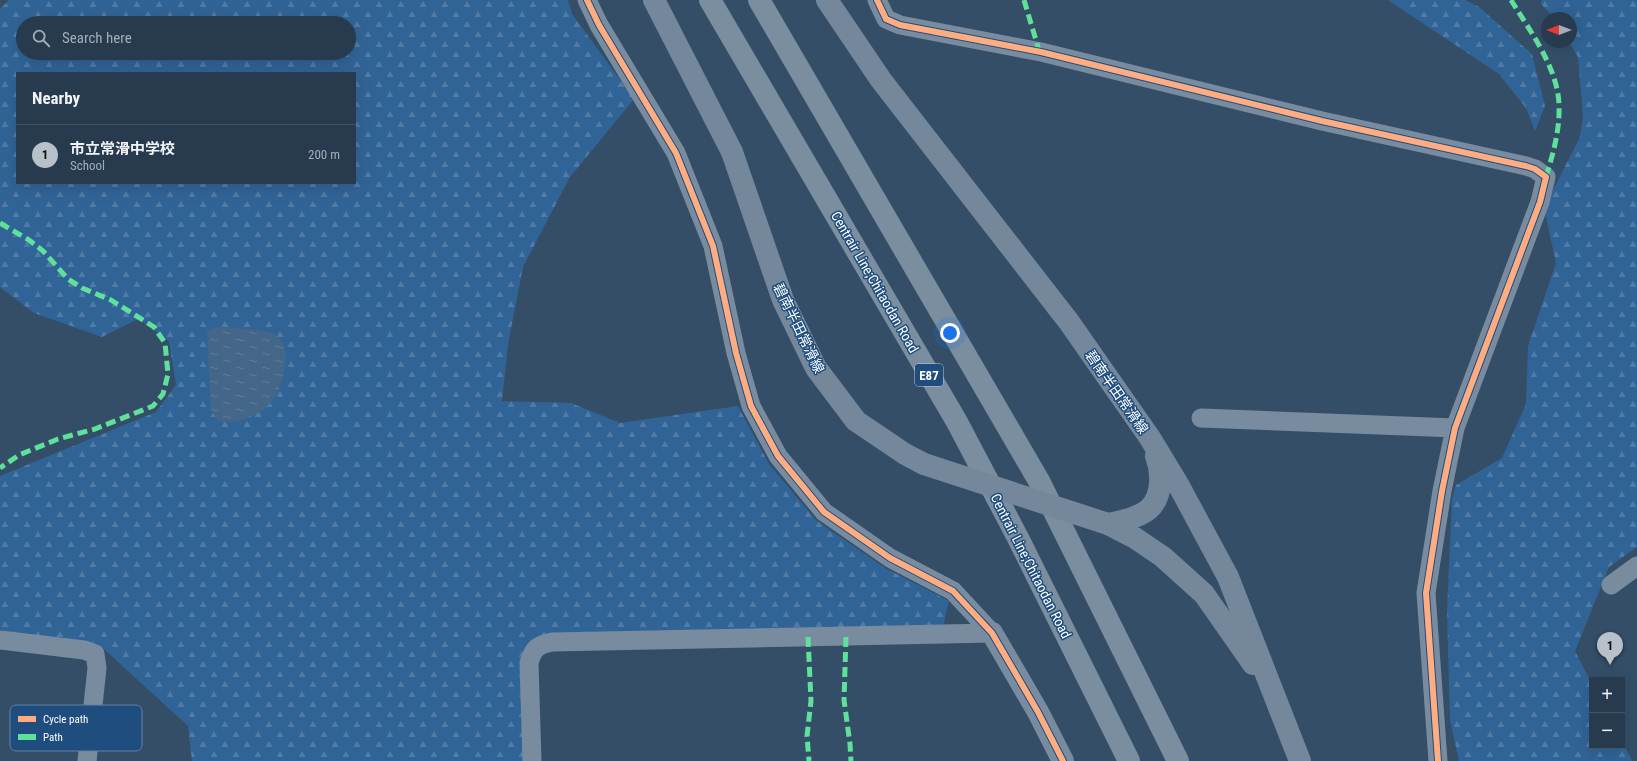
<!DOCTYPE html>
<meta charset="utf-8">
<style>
:root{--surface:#273a4e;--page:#334558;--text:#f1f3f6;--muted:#a4adb6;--line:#435466;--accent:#b8c1ca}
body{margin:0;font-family:"Roboto Condensed","Noto Sans JP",sans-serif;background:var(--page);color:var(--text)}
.controls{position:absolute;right:12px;bottom:12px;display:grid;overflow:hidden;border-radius:0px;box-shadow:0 4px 16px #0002}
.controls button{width:36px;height:36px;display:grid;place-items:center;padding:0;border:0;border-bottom:1px solid var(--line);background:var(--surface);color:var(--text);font:20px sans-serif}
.compass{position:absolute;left:1541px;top:12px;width:36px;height:36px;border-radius:50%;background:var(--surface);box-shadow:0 4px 16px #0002;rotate:270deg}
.you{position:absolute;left:950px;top:333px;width:14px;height:14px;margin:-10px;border:3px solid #fff;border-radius:50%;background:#1a73e8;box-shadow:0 0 0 6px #1a73e833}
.badge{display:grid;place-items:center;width:26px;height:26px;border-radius:50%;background:var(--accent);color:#111;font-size:13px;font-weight:700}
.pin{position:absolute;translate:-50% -33px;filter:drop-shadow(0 1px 2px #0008)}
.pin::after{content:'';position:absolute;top:21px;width:14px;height:12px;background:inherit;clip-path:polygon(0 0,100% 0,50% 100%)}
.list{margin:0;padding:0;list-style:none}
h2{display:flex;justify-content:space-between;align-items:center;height:52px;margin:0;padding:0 16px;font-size:17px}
h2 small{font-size:13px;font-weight:400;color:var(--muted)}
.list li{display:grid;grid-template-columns:26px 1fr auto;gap:12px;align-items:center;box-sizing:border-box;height:60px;padding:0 16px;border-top:1px solid var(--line)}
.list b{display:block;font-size:15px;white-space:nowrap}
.list p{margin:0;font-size:13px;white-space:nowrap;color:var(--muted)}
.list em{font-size:13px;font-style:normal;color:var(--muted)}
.icon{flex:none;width:22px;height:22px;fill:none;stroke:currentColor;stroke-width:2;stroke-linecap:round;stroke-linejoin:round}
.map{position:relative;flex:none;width:1637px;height:761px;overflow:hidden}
.search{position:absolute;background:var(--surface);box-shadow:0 4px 16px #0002;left:16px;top:16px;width:340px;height:44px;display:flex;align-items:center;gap:10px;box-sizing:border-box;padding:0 14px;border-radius:22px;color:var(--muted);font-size:15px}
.panel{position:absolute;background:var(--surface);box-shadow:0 4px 16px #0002;left:16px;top:72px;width:340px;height:112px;border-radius:0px}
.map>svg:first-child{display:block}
.forest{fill:url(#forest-firs);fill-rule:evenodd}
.water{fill:url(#water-ripples)}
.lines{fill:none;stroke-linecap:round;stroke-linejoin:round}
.minor{stroke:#798c9f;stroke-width:19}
.tertiary{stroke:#798c9f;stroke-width:22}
.secondary{stroke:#75889b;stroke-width:22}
.motorway{stroke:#7b8e9f;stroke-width:22}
.secondary-bridge{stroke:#75889b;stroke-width:22}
.quiet{stroke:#60e19b;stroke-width:5;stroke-dasharray:10 5;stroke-linecap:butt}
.cycleway-casing{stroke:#1e4d7e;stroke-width:8}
.cycleway{stroke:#ffac80;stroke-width:6}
.labels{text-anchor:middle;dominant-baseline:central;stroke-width:3;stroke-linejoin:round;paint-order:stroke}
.shield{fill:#1e4d7e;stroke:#bccad8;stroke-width:1}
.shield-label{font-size:13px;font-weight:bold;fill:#fff}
.street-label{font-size:14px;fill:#fff;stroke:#1e4d7e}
.key{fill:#1e4d7e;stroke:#6282a5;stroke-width:1}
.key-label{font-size:11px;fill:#fff}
</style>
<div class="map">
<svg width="1637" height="761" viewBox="0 0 1637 761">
<defs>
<pattern id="forest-firs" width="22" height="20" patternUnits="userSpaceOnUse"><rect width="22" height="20" fill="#316496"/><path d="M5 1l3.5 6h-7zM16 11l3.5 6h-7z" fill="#507ba6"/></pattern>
<pattern id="water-ripples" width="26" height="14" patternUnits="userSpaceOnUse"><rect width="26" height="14" fill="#436689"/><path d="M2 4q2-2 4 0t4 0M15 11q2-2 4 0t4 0" fill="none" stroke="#5f7d9b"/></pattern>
</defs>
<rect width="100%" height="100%" fill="#344e68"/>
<path class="forest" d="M9 0H568L572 14 634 99 570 177 523 267 508 344 502 401 571 403 620 423 738 406 769 464 816 520 885 568 949 601 943 626 531 644 523 761H192L188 726 103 648 0 630V476L156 412 176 385 169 341 138 319 102 337 34 313 0 287V9ZM23 23H349V53H23ZM17 73H355V183H17Z
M1388 0H1465L1479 7 1532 54 1545 106 1535 131 1526 108 1499 74Z
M1542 0H1637V547L1609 567 1575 651 1592 684V746H1622V741L1632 761H1459L1450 720 1447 611 1452 499 1456 485 1502 458 1526 404 1528 346 1556 263 1544 208 1580 137 1583 115 1578 57 1569 42H1571V18H1554L1541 4Z"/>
<path class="water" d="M223 327C234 328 264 330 272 333 278 336 284 343 285 349 288 359 281 388 276 396 265 413 237 427 218 421L211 410 207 332 213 328Z"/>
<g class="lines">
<path class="minor" d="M587 0 599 25 676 153 713 246 736 353 751 406 778 456 824 512 890 558 953 591 992 633
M877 0 886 19 900 25 1041 52 1322 121 1526 166 1535 169 1546 177 1540 202 1455 428 1442 491 1426 593 1438 761
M1201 418 1455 428
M1611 585 1637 566
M0 640 84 650 95 654 97 668 87 761
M532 761 529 663C533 649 537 645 552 642L992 633"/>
<path class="tertiary" d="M992 633 1038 712 1063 761"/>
<path class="secondary" d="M654 0 732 152 783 300 816 368 856 421 905 454 924 464
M827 0 881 80 1069 322 1150 438 1179 486 1228 577 1300 761
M1108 524 1135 538 1163 557 1204 594 1253 664
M1108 524C1122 521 1138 518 1149 509 1163 496 1162 472 1156 456"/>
<path class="motorway" d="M710 0 957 422 1018 538 1129 761
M759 0 1039 481 1178 761"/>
<path class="secondary-bridge" d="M924 464 1108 524"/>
<path class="quiet" d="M1024 0 1038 47 1037 52
M1511 0C1530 31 1558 68 1559 105 1560 130 1553 154 1546 177
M0 223 29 240 43 251 68 279 82 288 111 300 154 327 165 343 168 374 163 394 153 406 95 429 58 439 19 455 0 468
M808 637 811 701 807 736 809 761
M846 637 844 700 850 744 851 761"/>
<g class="cycleway-casing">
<path id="cycleway" d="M587 0 599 25 676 153 713 246 736 353 751 406 778 456 824 512 890 558 953 591 992 633 1038 712 1063 761
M877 0 886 19 900 25 1041 52 1322 121 1526 166 1535 169 1546 177 1540 202 1455 428 1442 491 1426 593 1438 761"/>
</g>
<use href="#cycleway" class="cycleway"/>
</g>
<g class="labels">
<rect class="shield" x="915" y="364" width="28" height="22" rx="3"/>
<g class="shield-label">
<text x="929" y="375">E87</text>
</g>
<g class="street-label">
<text transform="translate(875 282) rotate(60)">Centrair Line;Chitaodan Road</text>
<text transform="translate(799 328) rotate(64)">碧南半田常滑線</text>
<text transform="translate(1117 392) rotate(55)">碧南半田常滑線</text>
<text transform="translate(1031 566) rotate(63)">Centrair Line;Chitaodan Road</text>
</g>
</g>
<rect x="10" y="705" width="132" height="46" rx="6" class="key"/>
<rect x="18" y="716" width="18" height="6" fill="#ffac80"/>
<rect x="18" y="734" width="18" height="6" fill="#60e19b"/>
<g class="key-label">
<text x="43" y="723">Cycle path</text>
<text x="43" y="741">Path</text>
</g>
</svg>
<div class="controls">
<button>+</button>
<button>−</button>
</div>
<svg class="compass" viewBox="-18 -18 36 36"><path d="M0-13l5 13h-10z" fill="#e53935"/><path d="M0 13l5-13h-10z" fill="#a4adb6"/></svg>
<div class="you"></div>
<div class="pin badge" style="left:1610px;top:665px">1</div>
<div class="search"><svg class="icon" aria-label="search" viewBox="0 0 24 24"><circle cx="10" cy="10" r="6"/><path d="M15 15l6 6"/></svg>Search here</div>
<section class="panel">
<h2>Nearby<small></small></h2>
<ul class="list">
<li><span class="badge">1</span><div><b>市立常滑中学校</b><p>School</p></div><em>200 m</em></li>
</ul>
</section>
</div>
